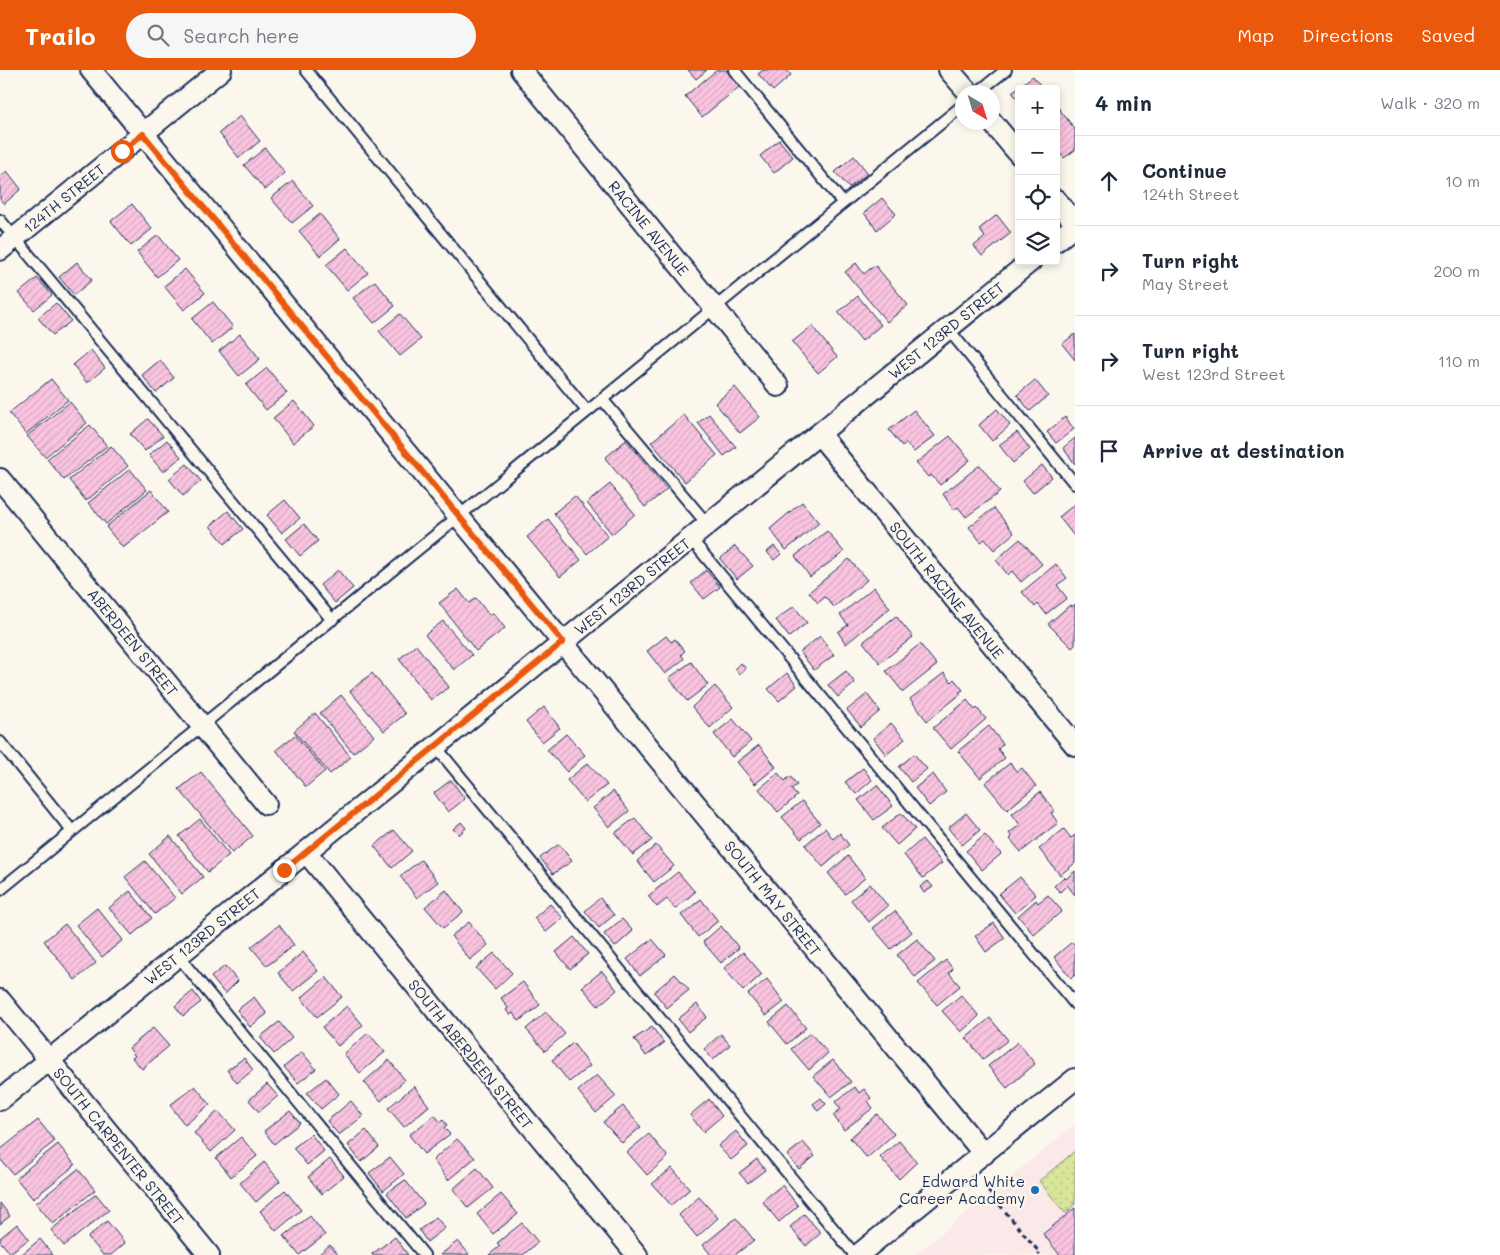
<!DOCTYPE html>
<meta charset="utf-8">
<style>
:root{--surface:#fff;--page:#f6f6f7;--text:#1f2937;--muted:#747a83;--line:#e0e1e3;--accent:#ea580c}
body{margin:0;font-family:Mali,sans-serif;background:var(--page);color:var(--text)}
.controls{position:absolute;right:15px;top:15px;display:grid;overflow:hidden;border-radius:5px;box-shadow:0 2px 8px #0003}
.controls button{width:45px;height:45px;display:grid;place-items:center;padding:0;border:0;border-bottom:1px solid var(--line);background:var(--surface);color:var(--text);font:25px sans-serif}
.compass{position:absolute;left:955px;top:15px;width:45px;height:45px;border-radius:50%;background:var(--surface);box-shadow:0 2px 8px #0003;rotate:142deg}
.stop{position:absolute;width:15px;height:15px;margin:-11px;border:4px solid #ea580c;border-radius:50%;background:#fff}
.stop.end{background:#ea580c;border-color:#fff;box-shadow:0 1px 5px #0008}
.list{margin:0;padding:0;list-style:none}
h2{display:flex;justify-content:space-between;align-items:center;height:65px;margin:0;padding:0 20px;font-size:21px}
h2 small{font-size:16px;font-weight:400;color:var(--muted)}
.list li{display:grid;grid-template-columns:32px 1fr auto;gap:15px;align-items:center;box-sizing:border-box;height:90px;padding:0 20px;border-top:1px solid var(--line)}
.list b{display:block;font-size:19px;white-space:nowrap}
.list p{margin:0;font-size:16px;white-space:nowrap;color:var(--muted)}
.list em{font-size:16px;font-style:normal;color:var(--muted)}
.icon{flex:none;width:28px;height:28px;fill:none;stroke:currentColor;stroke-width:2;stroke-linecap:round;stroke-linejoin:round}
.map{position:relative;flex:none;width:1075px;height:1185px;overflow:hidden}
header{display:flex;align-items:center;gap:30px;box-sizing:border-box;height:70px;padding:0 25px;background:var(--accent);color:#fff}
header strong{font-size:24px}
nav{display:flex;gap:28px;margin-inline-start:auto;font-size:18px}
.search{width:350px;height:45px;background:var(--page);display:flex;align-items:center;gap:12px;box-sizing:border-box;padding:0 18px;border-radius:28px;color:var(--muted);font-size:19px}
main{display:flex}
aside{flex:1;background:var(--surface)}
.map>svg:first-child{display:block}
.built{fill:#fbe8e8}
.park{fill:url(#park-dots);stroke:#798a7c}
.building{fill:url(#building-hatch);stroke:#1b2f5e}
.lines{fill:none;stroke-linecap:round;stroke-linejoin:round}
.service-casing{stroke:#1b2f5e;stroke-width:14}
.minor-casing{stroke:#1b2f5e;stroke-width:24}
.path{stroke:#1b2f5e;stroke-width:3;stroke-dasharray:5 4;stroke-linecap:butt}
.service{stroke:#fbf7ec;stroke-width:10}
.minor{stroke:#fbf7ec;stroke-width:20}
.route{stroke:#ea580c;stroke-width:6}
.poi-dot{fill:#1f6fb2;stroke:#fbf7ec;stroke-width:2}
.labels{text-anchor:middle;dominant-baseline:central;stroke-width:4.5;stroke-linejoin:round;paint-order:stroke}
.street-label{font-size:15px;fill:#1b2f5e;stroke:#fbf7ec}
.poi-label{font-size:15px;fill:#1b2f5e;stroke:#fbf7ec;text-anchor:end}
</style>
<header>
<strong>Trailo</strong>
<div class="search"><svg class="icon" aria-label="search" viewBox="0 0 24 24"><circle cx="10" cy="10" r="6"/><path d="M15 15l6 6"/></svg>Search here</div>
<nav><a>Map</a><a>Directions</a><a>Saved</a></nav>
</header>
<main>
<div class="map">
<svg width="1075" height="1185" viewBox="0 0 1075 1185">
<defs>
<pattern id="park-dots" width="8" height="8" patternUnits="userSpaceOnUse" patternTransform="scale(1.25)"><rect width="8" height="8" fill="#d7e699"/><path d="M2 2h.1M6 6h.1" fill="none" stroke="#b8c686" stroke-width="1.8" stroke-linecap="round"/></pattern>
<pattern id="building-hatch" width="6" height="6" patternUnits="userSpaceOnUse" patternTransform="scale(1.25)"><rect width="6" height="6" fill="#fac4df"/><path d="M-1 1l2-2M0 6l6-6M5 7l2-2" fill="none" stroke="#d6a9c2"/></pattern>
</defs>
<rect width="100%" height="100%" fill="#fbf7ec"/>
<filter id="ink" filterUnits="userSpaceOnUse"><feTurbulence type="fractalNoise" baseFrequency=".02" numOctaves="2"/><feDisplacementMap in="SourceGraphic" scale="10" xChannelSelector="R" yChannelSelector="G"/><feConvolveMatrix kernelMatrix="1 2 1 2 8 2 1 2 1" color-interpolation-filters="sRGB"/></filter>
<g filter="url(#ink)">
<path class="built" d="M1075 1054V1185H915Z"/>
<path class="park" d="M1075 1081V1135L1065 1143 1039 1111Z"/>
<path class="building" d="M688 0H707L696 9Z
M717 0H726L739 17 702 47 685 26Z
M763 0H787L791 5 773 21 758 4Z
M1033 6 1043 19H1019V31L1012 22Z
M1056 35 1075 59V80L1064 88 1056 79Z
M240 46 260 71 239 88 219 63Z
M779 70 793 87 774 103 760 86Z
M265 78 285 103 265 120 244 95Z
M854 86 868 103 849 118 835 102Z
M7 101 21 119 4 134 0 129V107Z
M293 111 313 136 292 153 271 128Z
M882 128 896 144 877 160 864 143Z
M132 134 152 159 131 176 111 151Z
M320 144 340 169 320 186 299 161Z
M997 145 1011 163 982 186 974 176 985 167 979 159Z
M158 165 178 190 157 207 137 182Z
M347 178 368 203 347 220 326 195Z
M77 192 92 210 74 225 59 207Z
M856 193 864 204 875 195 908 235 887 252 845 202Z
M185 199 205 223 184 240 164 216Z
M37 208 52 225 34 240 19 223Z
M375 211 395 236 374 253 353 228Z
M858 226 881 255 862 271 838 242Z
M213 232 233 257 212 274 192 249Z
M56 233 71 251 53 265 38 248Z
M400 244 421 269 400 286 379 261Z
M812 256 837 287 818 303 792 272Z
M240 264 260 289 239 306 219 281Z
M1075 264V290L1062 274Z
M91 280 105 298 87 313 73 295Z
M160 290 174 308 156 323 142 305Z
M267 298 287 323 266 340 246 315Z
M51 309 68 330 26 364 9 343Z
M1035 310 1048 326 1030 341 1017 325Z
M735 317 760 347 740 363 715 333Z
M294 331 314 356 293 373 273 348Z
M70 332 87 353 45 387 27 366Z
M997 339 1010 355 992 371 979 355Z
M914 340 935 366 914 382 906 373 902 376 889 360Z
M709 344 736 377 724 386 698 353Z
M684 345 717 385 685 412 651 372Z
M1065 347 1074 359 1056 373 1047 362Z
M148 349 163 366 145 381 130 364Z
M90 355 107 376 64 410 47 389Z
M1017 362 1030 379 1013 393 999 375Z
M950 366 970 390 940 415 931 405 928 407 916 393Z
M1075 368V394L1063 378Z
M167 370 181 387 163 402 149 385Z
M626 370 667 419 645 437 605 388Z
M111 376 128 396 86 431 69 410Z
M187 394 201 411 183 426 169 409Z
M980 395 1000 422 966 447 958 437 954 440 943 424Z
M1042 395 1052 407 1033 423 1023 411Z
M130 399 147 420 106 454 88 433Z
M610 414 635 444 612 464 587 433Z
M151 420 168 442 123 478 106 457Z
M575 426 608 466 587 484 554 443Z
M285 430 300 448 282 463 267 445Z
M802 432 819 453 786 480 770 459Z
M1075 434V465L1074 466 1059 447Z
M994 438 1014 463 994 480 985 469 981 472 969 457Z
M228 441 243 459 225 474 210 456Z
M548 449 581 490 560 507 527 467Z
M304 454 318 471 300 486 286 469Z
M827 461 844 482 810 507 795 486Z
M1020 469 1042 494 1021 512 1012 501 1008 505 996 490Z
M735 476 753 496 737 509 720 489Z
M774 476 781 484 774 490 767 482Z
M849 489 867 510 834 537 825 527 818 533 809 522Z
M1056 494 1067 508 1057 515 1067 528 1046 544 1038 534 1035 537 1022 522Z
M338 500 353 518 335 533 320 515Z
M706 500 720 517 704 529 691 513Z
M874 517 890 538 846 574 838 562 848 555 840 545Z
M458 519 469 533 476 528 489 545 493 543 505 558 476 581 439 533Z
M1075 534V575L1072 578 1048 554 1070 535 1072 537Z
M794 536 807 553 789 567 776 550Z
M896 546 913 567 880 593 863 572Z
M443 551 472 585 454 600 425 565Z
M666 566 671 572 675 569 685 581 681 584 684 589 665 604 647 581Z
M820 566 834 585 814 600 800 582Z
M920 574 937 595 903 622 886 601Z
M416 575 449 617 431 630 399 589Z
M691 592 708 615 687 631 669 608Z
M741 593 746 599 739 604 735 598Z
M846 601 855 613 838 627 828 615Z
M372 603 405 644 384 661 350 621Z
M787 603 797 616 779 631 768 619Z
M944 603 951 612 954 609 963 620 959 622 961 624 927 651 910 629Z
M715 616 733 637 710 658 692 637Z
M867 624 880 641 861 657 847 640Z
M341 625 374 666 353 683 320 643Z
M967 630 975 640 977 638 986 649 951 679 933 658Z
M544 637 560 658 542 672 526 652Z
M315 643 351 687 330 704 294 661Z
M733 649 751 671 732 687 714 664Z
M891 653 905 669 886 685 873 668Z
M989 656 1003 674 998 679 1005 688 980 708 958 681Z
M566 664 585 685 567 702 547 680Z
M295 665 325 701 306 717 276 680Z
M759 675 776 697 755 714 737 692Z
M914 684 927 699 911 712 899 697Z
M588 693 607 715 585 732 567 710Z
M1010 693 1017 702 1022 698 1036 716 1007 740 985 713Z
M863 698 872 710 856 724 845 712Z
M201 702 253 766 232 783 179 719Z
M778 703 785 711 790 706 797 715 791 719 797 726 778 742 759 719Z
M933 704 946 722 929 736 915 718Z
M451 710 465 729 448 742 434 723Z
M877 715 893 736 874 750 858 730Z
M613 721 629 741 609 757 593 738Z
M1040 722 1055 741 1051 743 1058 753 1021 782 1010 769 1012 767 1009 763 1020 755 1012 744Z
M802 731 820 753 801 769 782 747Z
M901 743 915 759 897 775 882 758Z
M966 743 980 760 962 775 948 758Z
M635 748 652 770 633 785 615 763Z
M200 749 229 785 208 802 179 766Z
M461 752 466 758 459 765 453 759Z
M825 758 833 769 840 763 849 775 823 797 805 775Z
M1064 759 1071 768 1075 765V793L1060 805 1039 779Z
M394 760 412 781 392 798 374 776Z
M985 765 1001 784 982 800 966 781Z
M170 766 203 807 182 824 149 784Z
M922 769 942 793 923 808 904 785Z
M559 774 572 791 553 804 540 788Z
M656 775 674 796 654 812 637 791Z
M848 786 865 808 845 824 828 803Z
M421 790 438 812 417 828 400 806Z
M145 791 175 828 155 844 125 807Z
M1075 801V825L1067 815 1060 822 1054 816 1064 807 1066 809Z
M678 802 695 822 675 839 667 829 657 837 648 826Z
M1020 807 1036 825 1015 843 999 824Z
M928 811 933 817 924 823 920 817Z
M870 814 888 836 869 852 851 830Z
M446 820 463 842 443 858 425 837Z
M130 821 152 848 132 865 109 838Z
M1048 825 1062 841 1034 865 1018 846 1036 830 1038 833Z
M600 828 614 845 599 858 585 841Z
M701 829 718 851 698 867 681 845Z
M550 834 563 848 546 862 534 848Z
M97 838 123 870 102 887 76 855Z
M895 841 912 862 891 879 873 858Z
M622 849 633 861 615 877 604 864Z
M469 852 488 875 470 890 451 866Z
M994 853 1005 868 986 882 975 866Z
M65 854 96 893 75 910 44 871Z
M279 855 294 875 267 896 251 877Z
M721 856 739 878 721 893 703 872Z
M574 867 588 884 570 899 556 882Z
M652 869 666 885 640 906 627 889Z
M917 869 935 891 915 907 897 885Z
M1072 872 1075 875V905L1071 908 1054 887Z
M303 882 318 901 293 921 278 903Z
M743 882 762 904 743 921 724 898Z
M494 883 512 903 495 919 476 898Z
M946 890 953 899 949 903 960 916 937 935 918 913Z
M225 896 238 911 225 924 211 907Z
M602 901 617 920 598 936 582 917Z
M675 904 689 920 667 938 654 922Z
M326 907 342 927 317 947 301 928Z
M767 909 784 932 766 946 748 924Z
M523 912 540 935 519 951 513 943 510 945 506 940 508 938 501 928Z
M193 921 201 932 183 946 175 936Z
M961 925 979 946 961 962 942 941Z
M254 927 267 944 250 957 237 940Z
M697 934 707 947 688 962 678 949Z
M347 936 363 955 338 976 322 957Z
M788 936 806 958 787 974 769 952Z
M546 942 565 964 545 981 526 959Z
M990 948 1008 970 983 989 966 968Z
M279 952 292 968 274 984 260 967Z
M652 957 664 973 646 986 634 969Z
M153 958 169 976 142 999 132 988 135 986 129 978Z
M368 963 385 982 360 1003 344 984Z
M810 963 828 983 809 1000 791 979Z
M721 964 730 975 713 990 704 979Z
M1018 972 1035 994 1007 1018 988 996Z
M573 973 590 996 569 1012 552 990Z
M302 982 316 999 298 1013 284 997Z
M244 988 253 1000 237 1013 227 1000Z
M389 990 405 1010 381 1031 364 1012Z
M833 990 851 1012 831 1027 813 1006Z
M597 1005 616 1026 596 1043 578 1021Z
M326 1008 339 1024 321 1039 307 1023Z
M267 1014 278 1026 259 1042 249 1030Z
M195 1016 210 1034 185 1055 170 1035Z
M414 1016 429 1036 404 1057 388 1038Z
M855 1017 859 1023 864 1019 871 1028 868 1031 873 1038 844 1060 833 1045 841 1039 835 1032Z
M821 1028 826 1034 818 1041 813 1034Z
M709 1029 722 1046 703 1062 690 1045Z
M351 1031 363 1046 339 1065 327 1051Z
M623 1036 641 1057 622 1073 603 1052Z
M218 1041 235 1060 211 1082 194 1063Z
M290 1041 300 1053 274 1074 264 1061Z
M877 1044 894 1064 867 1088 850 1068Z
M435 1045 440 1052 443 1050 447 1055 444 1058 450 1064 424 1084 409 1065Z
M38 1050 55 1071 13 1104 0 1089V1080Z
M366 1060 379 1077 361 1092 348 1075Z
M736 1061 748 1076 731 1090 718 1076Z
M311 1064 324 1081 307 1095 293 1078Z
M649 1064 668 1087 647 1105 627 1082Z
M241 1067 257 1086 231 1107 216 1088Z
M457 1069 475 1088 448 1110 433 1090Z
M899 1071 917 1092 899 1109 880 1087Z
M803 1072 815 1086 799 1099 787 1085Z
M58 1074 75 1095 33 1129 16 1108Z
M390 1087 404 1104 383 1121 369 1103Z
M330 1089 344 1106 322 1124 308 1107Z
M757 1089 765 1100 748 1113 739 1103Z
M264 1092 280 1111 256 1132 240 1113Z
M477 1098 493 1118 468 1138 453 1119Z
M672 1098 690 1119 671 1135 652 1114Z
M78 1099 95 1120 53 1154 36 1133Z
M405 1110 424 1134 406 1148 387 1123Z
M782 1115 798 1136 779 1152 762 1131Z
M285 1120 301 1140 276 1161 260 1141Z
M96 1124 109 1140 64 1176 51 1160Z
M501 1124 518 1144 493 1164 477 1144Z
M699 1127 718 1148 697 1167 679 1145Z
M0 1133 10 1146 0 1154Z
M1075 1138V1185H1060L1043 1164Z
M804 1144 821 1163 806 1176 790 1157Z
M310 1146 325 1165 299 1185 284 1166Z
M436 1147 445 1158 427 1172 419 1160Z
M736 1148 754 1170 735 1185H711L703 1175Z
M107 1151 125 1173 111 1185H103L88 1167Z
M522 1153 538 1172 523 1185H489L500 1176 497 1173Z
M17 1154 29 1169 10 1183 0 1171V1168Z
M395 1167 408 1185H372V1184Z
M40 1169 53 1185H21Z
M458 1171 469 1184 467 1185H440Z
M330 1175 338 1185H318Z"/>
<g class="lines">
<g class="service-casing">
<path id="service" d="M306 0 587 341
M734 0 843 133
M978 22 1006 0
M0 150 332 550
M948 259 1075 414
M602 329 708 455
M691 469 1075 934
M0 672 72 761
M436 677 855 1185
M0 820 962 36
M178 886 424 1185"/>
</g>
<g class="minor-casing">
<path id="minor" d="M91 0 984 1084
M521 0 778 316
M949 0 968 22
M992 52 1019 84
M1056 130 1075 153
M1056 171 1075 156
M0 180 221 0
M819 364 1075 675
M0 409 266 734
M306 782 637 1185
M0 930 209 1185
M0 1030 306 782 1031 191
M858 1185 1075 1009"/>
</g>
<path class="path" d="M988 1121 1040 1183 1038 1185"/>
<use href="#service" class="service"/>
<use href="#minor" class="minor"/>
</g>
</g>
<g class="lines" filter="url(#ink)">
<path class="route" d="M122 81 143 64 563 572 284 800"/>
</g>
<circle class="poi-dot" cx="1035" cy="1120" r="5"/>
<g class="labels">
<g class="street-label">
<text transform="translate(64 128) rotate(-39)">124TH STREET</text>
<text transform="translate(649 158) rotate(51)">RACINE AVENUE</text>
<text transform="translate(946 260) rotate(-39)">WEST 123RD STREET</text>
<text transform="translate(632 516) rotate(-39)">WEST 123RD STREET</text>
<text transform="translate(947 520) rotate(51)">SOUTH RACINE AVENUE</text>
<text transform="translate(133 572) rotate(51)">ABERDEEN STREET</text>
<text transform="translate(773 828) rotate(51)">SOUTH MAY STREET</text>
<text transform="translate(202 866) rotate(-39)">WEST 123RD STREET</text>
<text transform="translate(471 984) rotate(51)">SOUTH ABERDEEN STREET</text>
<text transform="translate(119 1076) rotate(51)">SOUTH CARPENTER STREET</text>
</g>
<g class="poi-label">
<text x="1025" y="1111">Edward White<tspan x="1025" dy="17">Career Academy</tspan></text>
</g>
</g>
</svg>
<div class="controls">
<button>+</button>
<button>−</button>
<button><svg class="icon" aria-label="locate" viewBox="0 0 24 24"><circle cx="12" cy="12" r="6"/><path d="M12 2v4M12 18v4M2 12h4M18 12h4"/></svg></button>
<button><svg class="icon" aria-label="layers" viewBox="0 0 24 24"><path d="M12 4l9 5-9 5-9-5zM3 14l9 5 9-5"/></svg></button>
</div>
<svg class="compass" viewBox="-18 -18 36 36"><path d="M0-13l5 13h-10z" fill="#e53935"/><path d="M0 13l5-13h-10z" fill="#747a83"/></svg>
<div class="stop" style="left:122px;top:81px"></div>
<div class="stop end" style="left:284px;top:800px"></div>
</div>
<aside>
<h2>4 min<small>Walk · 320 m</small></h2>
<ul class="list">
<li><svg class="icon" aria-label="ahead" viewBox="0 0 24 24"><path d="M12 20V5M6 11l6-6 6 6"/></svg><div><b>Continue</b><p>124th Street</p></div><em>10 m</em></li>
<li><svg class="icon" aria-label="right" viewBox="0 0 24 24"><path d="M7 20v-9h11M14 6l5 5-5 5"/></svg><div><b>Turn right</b><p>May Street</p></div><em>200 m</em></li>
<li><svg class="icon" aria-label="right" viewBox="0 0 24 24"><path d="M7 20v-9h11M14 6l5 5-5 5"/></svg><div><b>Turn right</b><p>West 123rd Street</p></div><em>110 m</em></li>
<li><svg class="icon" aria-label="arrive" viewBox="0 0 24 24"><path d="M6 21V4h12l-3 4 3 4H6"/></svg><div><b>Arrive at destination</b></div></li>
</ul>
</aside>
</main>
